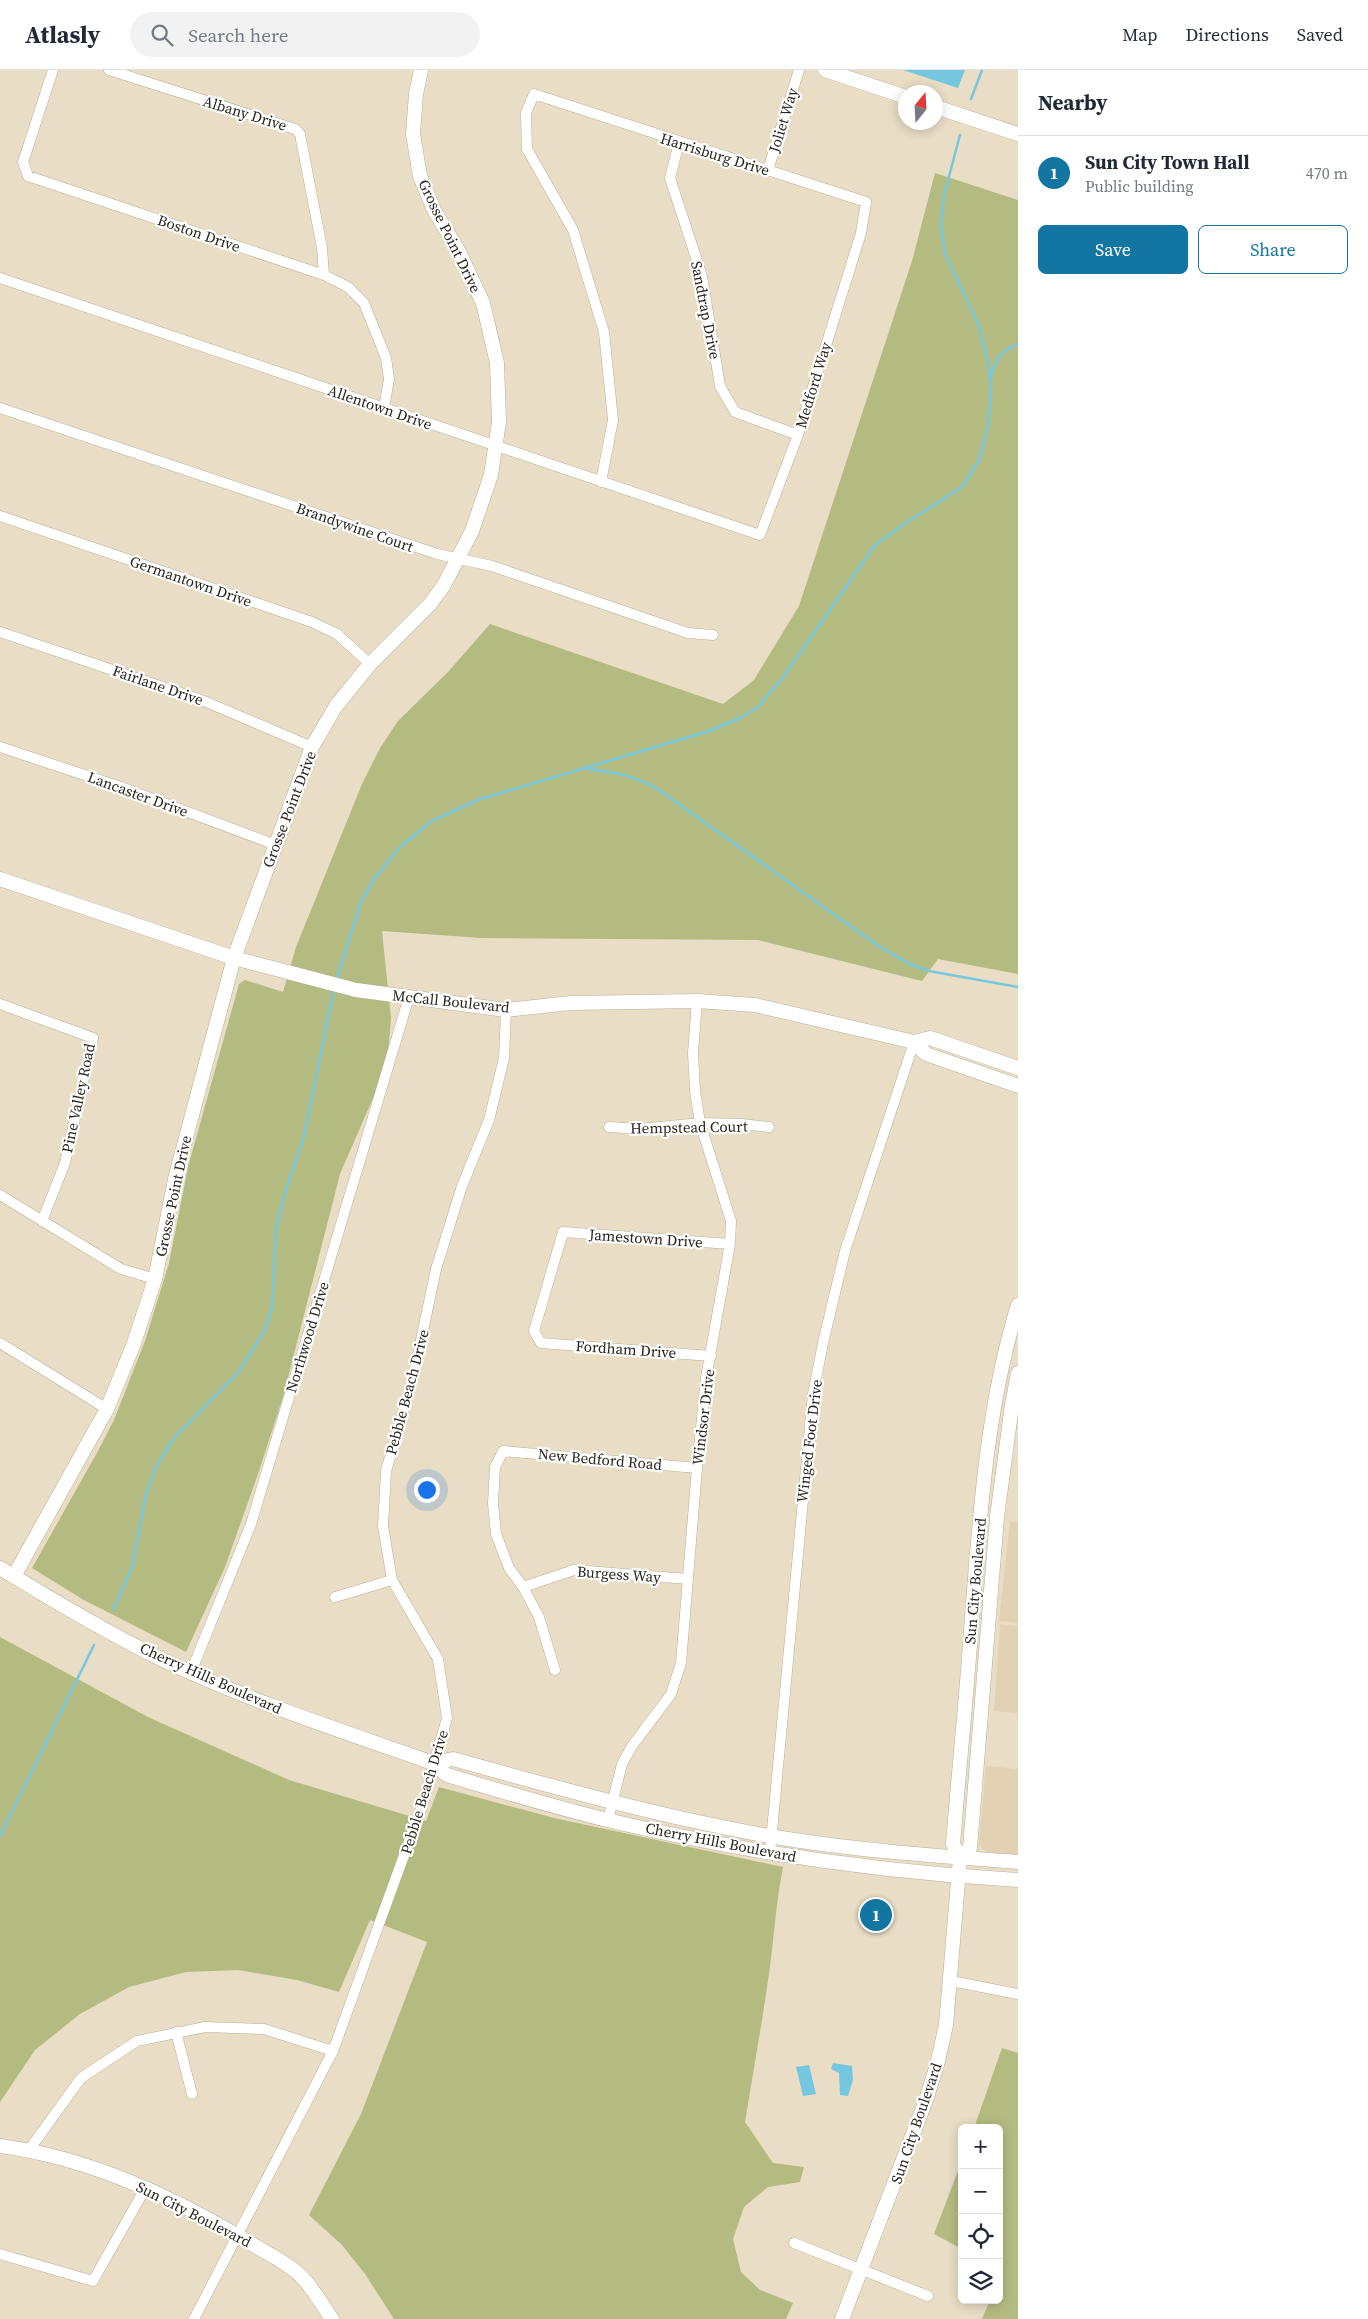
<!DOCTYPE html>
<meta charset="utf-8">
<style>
:root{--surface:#fff;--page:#f2f2f3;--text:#1f2937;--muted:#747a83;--line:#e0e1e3;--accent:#1375a2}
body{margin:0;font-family:"Source Serif 4",serif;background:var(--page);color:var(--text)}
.controls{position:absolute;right:15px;bottom:15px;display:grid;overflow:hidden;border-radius:8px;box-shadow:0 2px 12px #0003}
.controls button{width:45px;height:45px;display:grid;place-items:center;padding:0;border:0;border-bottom:1px solid var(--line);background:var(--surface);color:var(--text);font:25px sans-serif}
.compass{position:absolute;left:898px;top:15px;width:45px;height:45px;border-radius:50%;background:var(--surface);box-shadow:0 2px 12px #0003;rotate:18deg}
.you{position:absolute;left:426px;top:1419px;width:18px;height:18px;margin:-12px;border:4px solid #fff;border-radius:50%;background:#1a73e8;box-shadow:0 0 0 8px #1a73e833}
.badge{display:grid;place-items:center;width:32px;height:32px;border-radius:50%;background:var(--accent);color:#fff;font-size:16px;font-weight:700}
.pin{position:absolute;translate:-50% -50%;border:2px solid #fff;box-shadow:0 1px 5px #0006}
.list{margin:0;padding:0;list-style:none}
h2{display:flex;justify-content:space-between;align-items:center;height:65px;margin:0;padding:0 20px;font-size:21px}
h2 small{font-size:16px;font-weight:400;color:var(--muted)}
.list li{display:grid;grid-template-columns:32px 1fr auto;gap:15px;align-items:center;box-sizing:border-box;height:75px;padding:0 20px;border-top:1px solid var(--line)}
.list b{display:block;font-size:19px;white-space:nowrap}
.list p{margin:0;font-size:16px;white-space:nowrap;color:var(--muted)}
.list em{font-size:16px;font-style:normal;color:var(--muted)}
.actions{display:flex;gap:10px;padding:15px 20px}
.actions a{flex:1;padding:11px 0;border:1px solid var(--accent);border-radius:8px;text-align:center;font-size:18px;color:var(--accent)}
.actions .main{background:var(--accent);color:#fff}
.icon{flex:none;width:28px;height:28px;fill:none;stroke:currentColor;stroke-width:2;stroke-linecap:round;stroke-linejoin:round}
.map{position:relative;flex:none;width:1018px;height:2249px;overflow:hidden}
header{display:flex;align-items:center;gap:30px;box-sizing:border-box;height:70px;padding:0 25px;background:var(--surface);border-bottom:1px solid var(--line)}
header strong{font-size:24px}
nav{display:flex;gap:28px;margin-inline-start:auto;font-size:18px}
.search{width:350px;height:45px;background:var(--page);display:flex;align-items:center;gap:12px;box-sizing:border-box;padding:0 18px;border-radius:28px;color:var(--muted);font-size:19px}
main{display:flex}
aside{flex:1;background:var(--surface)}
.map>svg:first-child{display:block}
.built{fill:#e2d2b3}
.green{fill:#b4bb81}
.water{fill:#75c7e0}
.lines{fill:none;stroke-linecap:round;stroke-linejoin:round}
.stream{stroke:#75c7e0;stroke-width:2.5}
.street-casing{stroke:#baaf97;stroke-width:11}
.secondary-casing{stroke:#baaf97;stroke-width:15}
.street{stroke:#fff;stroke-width:10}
.secondary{stroke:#fff;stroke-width:14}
.labels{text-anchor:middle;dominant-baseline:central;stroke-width:4.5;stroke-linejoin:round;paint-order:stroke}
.street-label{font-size:15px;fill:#29251c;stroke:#fff}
</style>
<header>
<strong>Atlasly</strong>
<div class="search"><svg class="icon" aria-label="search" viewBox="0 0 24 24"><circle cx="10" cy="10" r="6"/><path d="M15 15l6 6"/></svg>Search here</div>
<nav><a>Map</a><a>Directions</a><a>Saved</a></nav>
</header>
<main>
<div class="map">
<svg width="1018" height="2249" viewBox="0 0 1018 2249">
<rect width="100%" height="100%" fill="#e9ddc5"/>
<path class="built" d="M1010 1452H1018V1553L999 1551Z
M1000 1554 1018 1556V1643L994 1641Z
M986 1696 1018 1699V1785L988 1783 979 1775Z"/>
<path class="green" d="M935 103 1018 130V904L938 889 922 911 758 870 481 868 382 861 391 948 387 996 340 1104 283 1327 257 1407 225 1497 186 1582 82 1529 32 1498 98 1381 114 1350 145 1271 169 1193 188 1097 239 914 245 910 283 922 296 877 362 714 380 678 398 651 448 602 490 554 723 634 754 610 799 536 912 191Z
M0 1567 148 1647 289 1710 426 1751 439 1717 554 1748 783 1797C776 1832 774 1868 769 1904 762 1953 753 2003 745 2052L773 2093 804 2097 800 2112 768 2117 744 2137 733 2169 741 2202 760 2220 793 2233 786 2249H394L365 2204 342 2175 309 2145 361 2044 427 1872 370 1850 339 1922 297 1910 238 1900 186 1902 129 1917 80 1944 35 1980 0 2032Z
M1002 1978 1018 1983V2249H982L990 2230H999V2058H974Z
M962 2090V2179L934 2164Z"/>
<path class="water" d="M903 0H965L958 18Z
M833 1993 852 1996 853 2010 848 2026 840 2025 839 2003 831 1999Z
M809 1995 816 2024 803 2026 796 1997Z"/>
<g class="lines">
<path class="stream" d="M971 29 982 0
M991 307C995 289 1001 281 1018 274
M588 699C614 702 637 706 659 720L877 875 909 894 929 901 1018 917
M336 911 362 829 374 809 400 777 430 752 477 730 709 661 740 648 758 637 784 606 875 475 904 454 962 417 979 390 988 356 991 316 988 292 978 254 945 184 941 155 944 125 960 65
M113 1540 132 1497 146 1424 156 1397 174 1368 239 1301 265 1260 272 1238 276 1159 284 1126 304 1066 334 918
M0 1766 94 1575"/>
<g class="street-casing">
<path id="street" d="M53 0 23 92 28 106 324 205 348 217 364 233 386 288 389 309 384 338
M109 0 295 59 300 64 322 178 324 205
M679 73 670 108 702 206 720 316 735 342 798 365
M768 100 799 0
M0 208 760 465 798 365 861 163 866 132 534 24 526 43 527 79 573 160 604 262 613 350 601 412
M0 338 437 484 492 496 688 563 713 565
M0 446 312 552 337 564 370 594
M0 562 204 631 312 677
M0 677 121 717 276 775
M0 934 93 968 65 1093 42 1151
M609 1057 640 1059 700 1053 742 1054 769 1057
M0 1125 121 1199 155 1209
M0 1273 107 1339
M711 1286 541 1273 534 1261 563 1162 730 1174
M523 1517 574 1500 688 1509
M335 1527 392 1510
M555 1600 539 1547 523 1517 509 1498 496 1464 493 1433 495 1397 503 1381 697 1398
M191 1602 251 1454 409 927
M608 1750 622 1694 632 1676 671 1624 681 1593 697 1398 706 1308 730 1174 731 1151 700 1053 695 1021 693 983 697 931
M770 1782 813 1324 823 1273 845 1181 914 972
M951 1911 1018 1924
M176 1962 192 2024
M29 2080 81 2008 137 1971 205 1957 264 1959 333 1981
M794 2173 928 2226
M0 2184 93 2211 146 2117
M194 2249 333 1981 423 1733 447 1648 438 1589 392 1510 383 1456 386 1401 413 1308 436 1199 462 1116 489 1050 504 988 506 940"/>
</g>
<g class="secondary-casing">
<path id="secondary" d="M825 0 906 27
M936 37 1018 64
M0 809 234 888 356 920 506 940 571 933 697 931 755 935 914 972 930 968 1018 998
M914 972 926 984 1018 1016
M0 1498C52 1530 106 1562 161 1589 249 1631 342 1661 433 1693L447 1705C500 1721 554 1737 607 1750 742 1782 880 1802 1018 1810
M14 1506 107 1339 133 1276 155 1209 176 1105 234 888 312 677 336 636 370 594 430 534 444 515 472 461 491 405 499 352 497 293 483 233 458 180 434 140 420 106 413 64 416 24 421 0
M433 1693 453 1689C557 1718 662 1747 769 1766 851 1780 935 1786 1018 1792
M960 1788 970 1778 997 1447 1012 1335 1018 1303
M0 2076C90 2088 173 2127 250 2173 266 2183 287 2192 301 2206 313 2218 322 2235 332 2249
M842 2249 926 2030 937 1995 946 1955 960 1788 953 1774C959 1698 967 1622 972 1547 980 1442 987 1336 1018 1235"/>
</g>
<use href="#street" class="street"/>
<use href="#secondary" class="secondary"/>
</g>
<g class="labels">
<g class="street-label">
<text transform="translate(245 43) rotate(17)">Albany Drive</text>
<text transform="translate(783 50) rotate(-73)">Joliet Way</text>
<text transform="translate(715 84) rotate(17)">Harrisburg Drive</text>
<text transform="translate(199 163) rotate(19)">Boston Drive</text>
<text transform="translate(450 166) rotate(64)">Grosse Point Drive</text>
<text transform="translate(706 240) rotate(79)">Sandtrap Drive</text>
<text transform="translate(813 315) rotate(-73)">Medford Way</text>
<text transform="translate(380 337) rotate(19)">Allentown Drive</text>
<text transform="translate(355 457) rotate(19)">Brandywine Court</text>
<text transform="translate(191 511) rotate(19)">Germantown Drive</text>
<text transform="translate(158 615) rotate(19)">Fairlane Drive</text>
<text transform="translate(138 724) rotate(20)">Lancaster Drive</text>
<text transform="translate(289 739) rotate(-69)">Grosse Point Drive</text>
<text transform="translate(451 931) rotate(6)">McCall Boulevard</text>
<text transform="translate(78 1028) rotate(-78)">Pine Valley Road</text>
<text transform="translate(689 1057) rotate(-1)">Hempstead Court</text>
<text transform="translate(173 1126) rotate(-78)">Grosse Point Drive</text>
<text transform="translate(646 1168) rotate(4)">Jamestown Drive</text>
<text transform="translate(307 1267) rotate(-73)">Northwood Drive</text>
<text transform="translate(626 1279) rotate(4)">Fordham Drive</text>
<text transform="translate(407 1322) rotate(-75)">Pebble Beach Drive</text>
<text transform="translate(703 1347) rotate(-83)">Windsor Drive</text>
<text transform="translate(809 1371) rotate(-83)">Winged Foot Drive</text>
<text transform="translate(600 1389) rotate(5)">New Bedford Road</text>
<text transform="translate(619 1504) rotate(4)">Burgess Way</text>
<text transform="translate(975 1511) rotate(-85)">Sun City Boulevard</text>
<text transform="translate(211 1608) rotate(24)">Cherry Hills Boulevard</text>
<text transform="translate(424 1722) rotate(-73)">Pebble Beach Drive</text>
<text transform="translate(721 1772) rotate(11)">Cherry Hills Boulevard</text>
<text transform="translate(916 2053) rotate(-71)">Sun City Boulevard</text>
<text transform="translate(194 2144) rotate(27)">Sun City Boulevard</text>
</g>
</g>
</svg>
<div class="controls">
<button>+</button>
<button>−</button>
<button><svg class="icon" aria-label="locate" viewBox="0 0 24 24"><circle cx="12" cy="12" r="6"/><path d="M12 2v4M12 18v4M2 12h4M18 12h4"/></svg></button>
<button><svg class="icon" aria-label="layers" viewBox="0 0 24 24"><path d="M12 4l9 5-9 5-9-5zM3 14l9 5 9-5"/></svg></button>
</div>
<svg class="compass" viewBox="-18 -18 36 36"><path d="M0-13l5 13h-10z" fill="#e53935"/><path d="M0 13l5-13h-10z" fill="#747a83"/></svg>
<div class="you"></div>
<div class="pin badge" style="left:876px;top:1845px">1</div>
</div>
<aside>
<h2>Nearby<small></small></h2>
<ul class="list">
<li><span class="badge">1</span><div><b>Sun City Town Hall</b><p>Public building</p></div><em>470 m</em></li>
</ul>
<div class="actions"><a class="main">Save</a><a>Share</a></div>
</aside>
</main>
